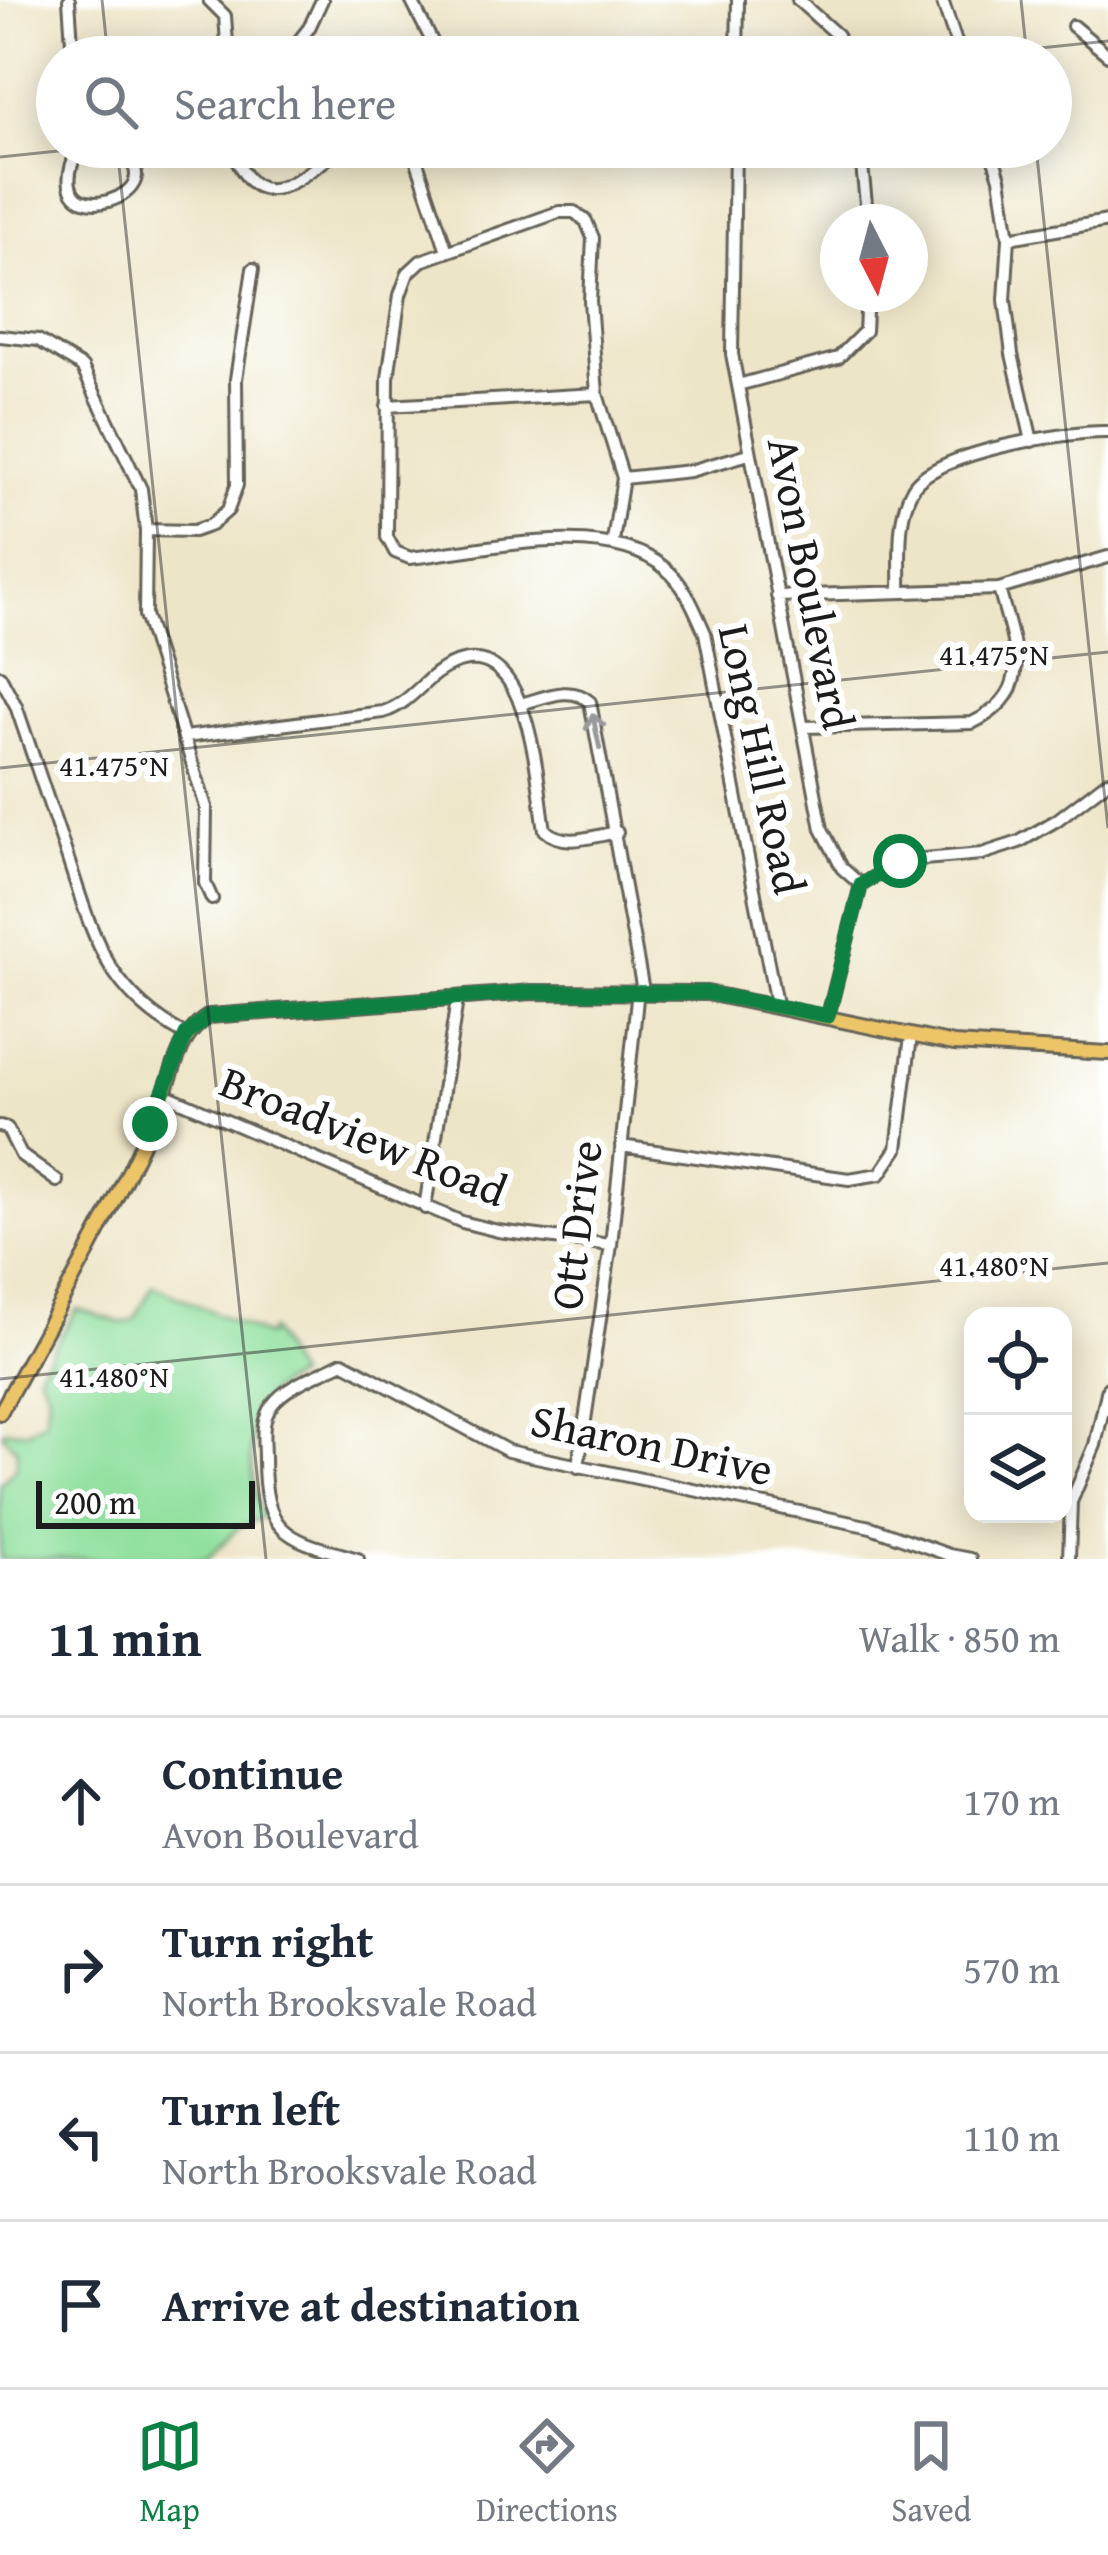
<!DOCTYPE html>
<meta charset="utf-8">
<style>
:root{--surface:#fff;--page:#f6f6f7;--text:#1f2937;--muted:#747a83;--line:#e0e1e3;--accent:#0b8043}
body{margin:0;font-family:"Gentium Book Plus",serif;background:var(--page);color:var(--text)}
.controls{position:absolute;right:36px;bottom:36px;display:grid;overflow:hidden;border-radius:24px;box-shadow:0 6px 30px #0003}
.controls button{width:108px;height:108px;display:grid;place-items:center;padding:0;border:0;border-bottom:3px solid var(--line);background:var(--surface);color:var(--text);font:60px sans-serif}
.compass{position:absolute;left:820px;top:204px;width:108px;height:108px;border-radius:50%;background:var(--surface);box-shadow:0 6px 30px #0003;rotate:174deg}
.scale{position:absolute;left:36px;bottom:30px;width:219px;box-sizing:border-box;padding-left:12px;border:6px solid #1c1c1c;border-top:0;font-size:33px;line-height:42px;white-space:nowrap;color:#1c1c1c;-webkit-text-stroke:9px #fff;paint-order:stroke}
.stop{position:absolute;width:36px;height:36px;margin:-27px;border:9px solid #0b8043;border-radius:50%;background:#fff}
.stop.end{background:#0b8043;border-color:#fff;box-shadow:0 3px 12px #0008}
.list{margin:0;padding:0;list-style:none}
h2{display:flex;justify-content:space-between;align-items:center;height:156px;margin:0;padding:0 48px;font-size:51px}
h2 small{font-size:39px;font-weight:400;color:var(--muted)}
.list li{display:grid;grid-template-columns:78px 1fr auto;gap:36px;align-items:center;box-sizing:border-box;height:168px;padding:0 48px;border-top:3px solid var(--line)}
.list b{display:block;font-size:45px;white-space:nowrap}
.list p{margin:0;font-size:39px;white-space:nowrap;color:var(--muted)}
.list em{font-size:39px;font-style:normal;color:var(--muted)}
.icon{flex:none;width:66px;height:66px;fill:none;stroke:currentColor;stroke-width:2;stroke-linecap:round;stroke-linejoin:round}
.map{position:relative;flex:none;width:1108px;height:1559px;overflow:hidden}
.search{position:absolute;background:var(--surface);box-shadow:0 6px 30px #0003;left:36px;right:36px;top:36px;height:132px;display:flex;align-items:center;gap:30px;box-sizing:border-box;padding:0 42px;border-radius:66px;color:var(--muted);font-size:45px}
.sheet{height:828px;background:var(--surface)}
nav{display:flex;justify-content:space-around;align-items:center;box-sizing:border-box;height:168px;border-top:3px solid var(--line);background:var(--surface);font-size:33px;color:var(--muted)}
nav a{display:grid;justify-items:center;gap:6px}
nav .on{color:var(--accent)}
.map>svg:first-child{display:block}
.green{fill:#91e09f;stroke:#567e5e;stroke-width:3}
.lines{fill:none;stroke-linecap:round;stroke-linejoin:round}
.minor-casing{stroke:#656258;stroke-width:16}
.major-casing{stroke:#656258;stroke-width:18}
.minor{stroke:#fff;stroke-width:10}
.major{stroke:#edc569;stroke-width:12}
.oneway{stroke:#999}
.route{stroke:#0b8043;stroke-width:15}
.ticks{fill:none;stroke:#1c1c1c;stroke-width:3;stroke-opacity:0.45}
.labels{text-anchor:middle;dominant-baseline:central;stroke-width:12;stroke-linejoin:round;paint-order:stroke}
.street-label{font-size:45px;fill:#1c1c1c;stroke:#fff}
.ticks-label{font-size:30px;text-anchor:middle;fill:#1c1c1c;stroke:#fff;stroke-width:12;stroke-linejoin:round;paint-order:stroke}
</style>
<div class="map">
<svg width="1108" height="1559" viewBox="0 0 1108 1559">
<rect width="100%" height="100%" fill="#fff"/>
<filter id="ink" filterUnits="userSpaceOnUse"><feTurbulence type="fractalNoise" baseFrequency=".00833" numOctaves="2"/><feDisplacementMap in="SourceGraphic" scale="24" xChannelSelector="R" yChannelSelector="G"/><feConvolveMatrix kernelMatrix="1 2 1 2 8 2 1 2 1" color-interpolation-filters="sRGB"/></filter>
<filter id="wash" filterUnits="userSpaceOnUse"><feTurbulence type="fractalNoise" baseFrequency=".004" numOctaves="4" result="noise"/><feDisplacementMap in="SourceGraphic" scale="48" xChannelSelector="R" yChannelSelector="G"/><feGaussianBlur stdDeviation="2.7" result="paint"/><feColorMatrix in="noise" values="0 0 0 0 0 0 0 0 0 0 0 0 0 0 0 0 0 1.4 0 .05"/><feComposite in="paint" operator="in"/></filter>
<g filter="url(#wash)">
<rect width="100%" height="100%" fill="#ede5c7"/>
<path class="green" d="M153 1285 266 1336 270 1330 296 1377C283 1383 272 1388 264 1400 244 1429 250 1486 263 1517L237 1529 207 1559H0V1484L16 1467 17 1450 2 1434 4 1430 27 1431 45 1420 48 1394 38 1372 77 1309 122 1323 134 1320Z"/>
</g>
<g filter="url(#ink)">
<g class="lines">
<g class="minor-casing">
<path id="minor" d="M69 0 73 57
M209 0 225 16 228 57
M411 0 440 57
M798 0 837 35 845 57
M942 0 961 57
M1073 26 1108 55
M286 57 309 28 322 0
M737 57 738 0
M79 147C29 247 197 191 111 147
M232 147C257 226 301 175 344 147
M412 147 447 251
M735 147 732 354 822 829 842 868 861 885 828 1016
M860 147 868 222
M990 147 1000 178 1009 238 1005 300 1012 354 1032 441
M1009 238 1108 221
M0 336 38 340 82 367 141 489 146 530 145 615 206 807 205 883 212 899
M738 385 838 358 865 331 867 294
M387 406 597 394
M623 478 690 471 749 454
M146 530 194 531 211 525 228 510 237 485 236 379 253 269
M613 541 623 478 597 394 590 301 593 238 586 221 574 212H559L421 261 408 273 400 295 388 378 387 537 395 552 410 558C482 550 608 518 666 569 686 586 695 611 705 633L776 1004
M900 590C901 557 896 518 913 488 935 452 1067 431 1108 432
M777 596 999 589 1108 557
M0 676 16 706C32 753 48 800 64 847 92 930 102 990 186 1035
M521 704C544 698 571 684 590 702L642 985 637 999 611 1245 578 1467
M804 727 972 723C1037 692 1014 646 999 589
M185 737 383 712C413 703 426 674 453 664 531 633 537 783 545 830 564 848 593 836 617 832
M861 885 900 861 982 854 1019 842 1057 820 1108 781
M164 1094 462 1222 498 1231 611 1245
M0 1126 7 1128 21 1155 57 1181
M621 1146 849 1179 880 1174 897 1149 911 1036
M425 1208 457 1000
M358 1559C290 1539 264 1538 264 1459 264 1440 260 1421 272 1405 286 1385 321 1374 343 1362L508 1451 871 1527 949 1555 970 1559
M1069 1559 1071 1502 1095 1445 1108 1388"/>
</g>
<g class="major-casing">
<path id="major" d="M0 1413C57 1308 118 1204 164 1094 176 1064 180 1034 209 1016L533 992 707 993 954 1044 1108 1053"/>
</g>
<use href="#minor" class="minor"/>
<use href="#major" class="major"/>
</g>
<defs><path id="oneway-shaft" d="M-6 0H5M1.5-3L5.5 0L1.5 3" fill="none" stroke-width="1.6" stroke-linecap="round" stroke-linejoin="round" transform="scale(3)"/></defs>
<use class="oneway" href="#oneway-shaft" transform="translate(596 731) rotate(-102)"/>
</g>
<g class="lines" filter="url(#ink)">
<path class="route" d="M150 1124 186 1035 209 1016 533 992 707 993 828 1016 861 885 900 861"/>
</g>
<path class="ticks" d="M102 0 108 57M1021 0 1027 57M953 57 1108 41M117 147 266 1559M1036 147 1108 828M0 157 97 147M0 768 1108 652M0 1379 1108 1263"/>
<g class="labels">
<g class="street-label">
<text transform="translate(812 583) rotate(79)">Avon Boulevard</text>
<text transform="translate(763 759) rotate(78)">Long Hill Road</text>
<text transform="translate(364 1135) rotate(22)">Broadview Road</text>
<text transform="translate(575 1225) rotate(-83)">Ott Drive</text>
<text transform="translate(652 1444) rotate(12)">Sharon Drive</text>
</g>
</g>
<g class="ticks-label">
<text x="994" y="665">41.475°N</text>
<text x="114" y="776">41.475°N</text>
<text x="994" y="1276">41.480°N</text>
<text x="114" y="1387">41.480°N</text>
</g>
</svg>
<div class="controls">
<button><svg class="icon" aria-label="locate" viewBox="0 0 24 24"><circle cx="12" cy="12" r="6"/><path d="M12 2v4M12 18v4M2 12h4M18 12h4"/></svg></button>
<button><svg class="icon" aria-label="layers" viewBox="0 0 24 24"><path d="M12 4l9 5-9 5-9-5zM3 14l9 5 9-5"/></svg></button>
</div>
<svg class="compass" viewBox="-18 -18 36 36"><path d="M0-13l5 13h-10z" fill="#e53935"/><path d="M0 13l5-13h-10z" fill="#747a83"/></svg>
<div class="scale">200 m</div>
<div class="stop" style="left:900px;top:861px"></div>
<div class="stop end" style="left:150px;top:1124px"></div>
<div class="search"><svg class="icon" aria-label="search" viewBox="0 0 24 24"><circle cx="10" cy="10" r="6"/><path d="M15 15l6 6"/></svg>Search here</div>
</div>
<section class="sheet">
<h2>11 min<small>Walk · 850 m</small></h2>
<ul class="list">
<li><svg class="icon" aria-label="ahead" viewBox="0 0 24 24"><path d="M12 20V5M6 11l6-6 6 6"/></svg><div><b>Continue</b><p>Avon Boulevard</p></div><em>170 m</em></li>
<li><svg class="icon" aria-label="right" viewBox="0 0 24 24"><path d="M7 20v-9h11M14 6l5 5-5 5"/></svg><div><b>Turn right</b><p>North Brooksvale Road</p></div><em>570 m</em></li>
<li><svg class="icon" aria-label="left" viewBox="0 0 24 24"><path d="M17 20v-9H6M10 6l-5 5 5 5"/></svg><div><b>Turn left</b><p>North Brooksvale Road</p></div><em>110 m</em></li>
<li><svg class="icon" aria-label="arrive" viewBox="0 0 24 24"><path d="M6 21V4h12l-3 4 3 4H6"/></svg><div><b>Arrive at destination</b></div></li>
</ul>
</section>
<nav>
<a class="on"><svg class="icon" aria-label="map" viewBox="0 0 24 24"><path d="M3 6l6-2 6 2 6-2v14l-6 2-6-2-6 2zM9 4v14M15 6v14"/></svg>Map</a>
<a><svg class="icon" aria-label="directions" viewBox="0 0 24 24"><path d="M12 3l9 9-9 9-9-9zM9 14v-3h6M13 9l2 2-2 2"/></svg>Directions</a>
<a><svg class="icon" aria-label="saved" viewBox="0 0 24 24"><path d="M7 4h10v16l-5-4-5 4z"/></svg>Saved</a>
</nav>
